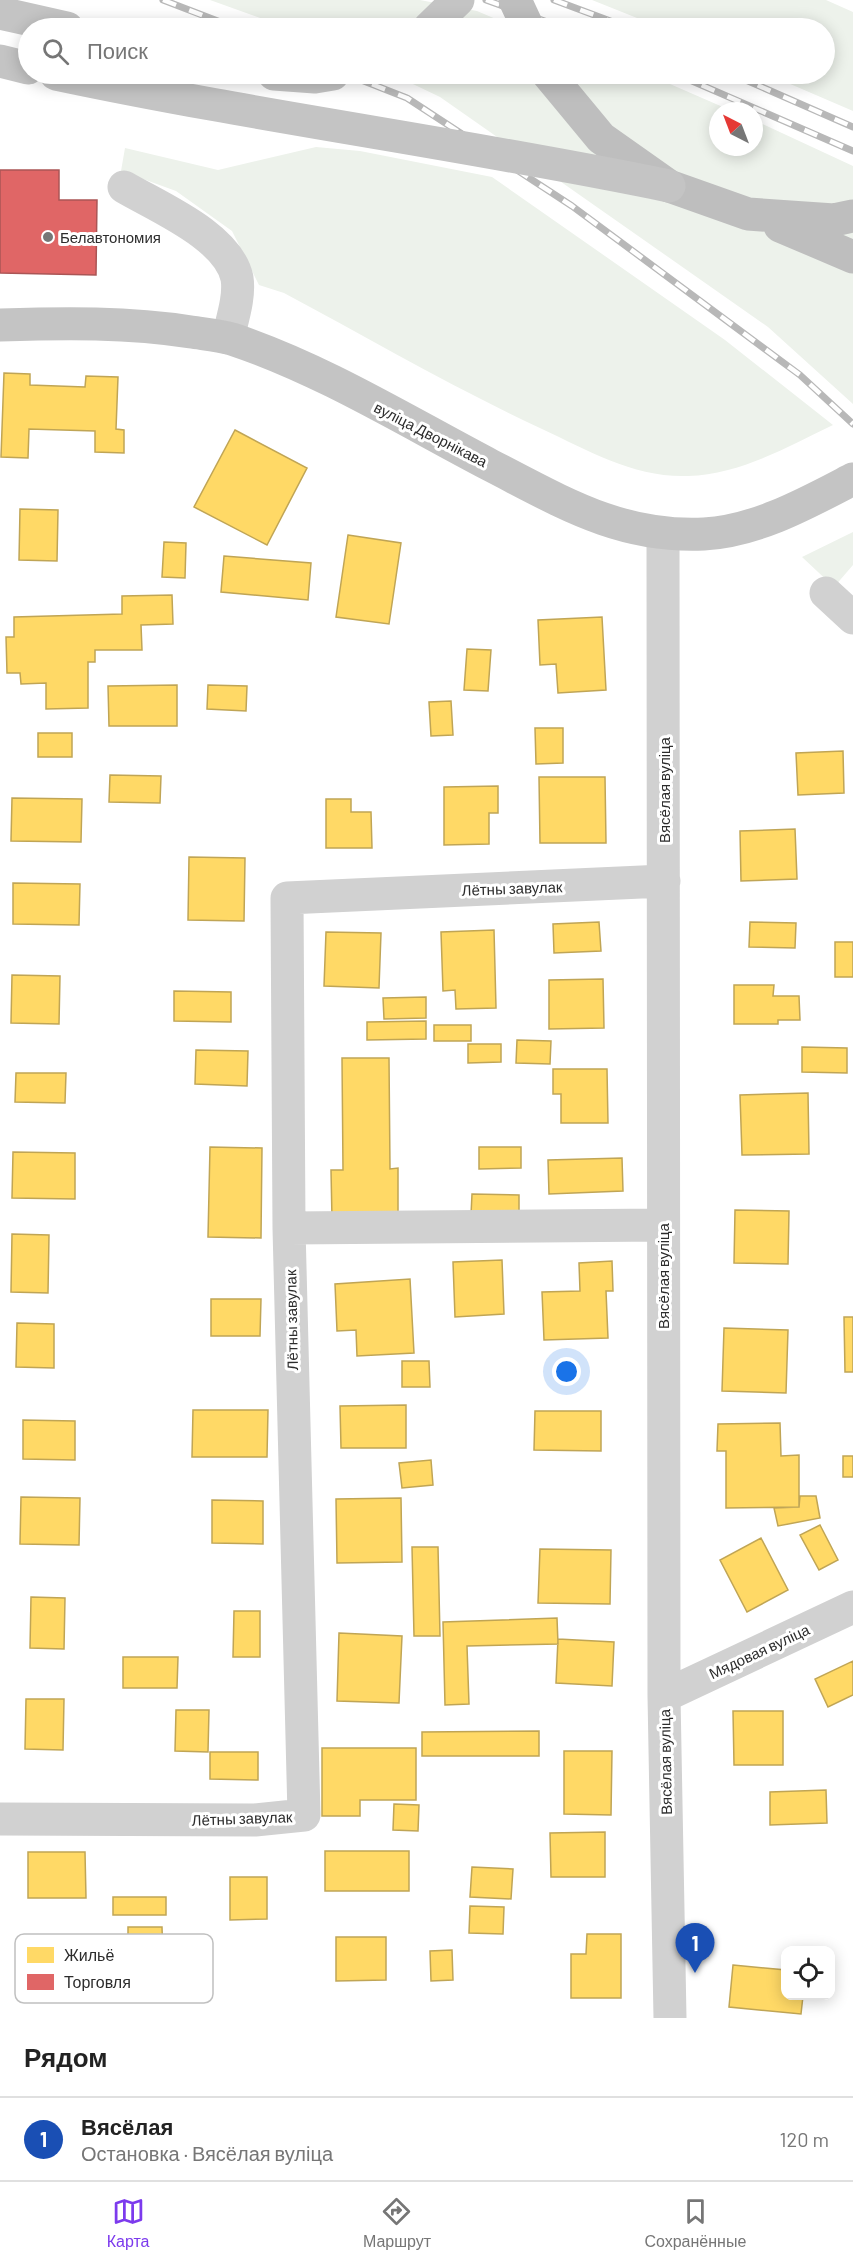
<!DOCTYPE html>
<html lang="ru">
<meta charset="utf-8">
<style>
:root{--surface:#fff;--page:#f2f2f2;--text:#222;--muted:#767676;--line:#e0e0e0;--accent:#7c3aed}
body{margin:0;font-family:Barlow,sans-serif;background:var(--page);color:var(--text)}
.controls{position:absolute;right:18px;bottom:18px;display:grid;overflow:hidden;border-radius:12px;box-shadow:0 3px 15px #0003}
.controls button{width:54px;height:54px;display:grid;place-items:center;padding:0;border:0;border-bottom:2px solid var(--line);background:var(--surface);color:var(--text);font:30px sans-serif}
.compass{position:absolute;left:709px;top:102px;width:54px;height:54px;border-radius:50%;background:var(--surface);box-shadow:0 3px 15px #0003;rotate:318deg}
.you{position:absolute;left:567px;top:1372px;width:21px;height:21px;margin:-15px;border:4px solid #fff;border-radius:50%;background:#1a73e8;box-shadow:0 0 0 9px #1a73e833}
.badge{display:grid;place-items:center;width:39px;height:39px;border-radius:50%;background:var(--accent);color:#fff;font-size:20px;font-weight:700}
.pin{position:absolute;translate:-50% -50px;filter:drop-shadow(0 2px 3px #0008)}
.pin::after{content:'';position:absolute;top:32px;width:21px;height:18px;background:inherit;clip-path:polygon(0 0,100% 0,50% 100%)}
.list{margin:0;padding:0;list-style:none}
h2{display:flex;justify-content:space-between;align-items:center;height:78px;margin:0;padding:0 24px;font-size:26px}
h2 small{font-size:20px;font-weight:400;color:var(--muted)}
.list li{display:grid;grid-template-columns:39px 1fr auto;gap:18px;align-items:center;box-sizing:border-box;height:84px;padding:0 24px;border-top:2px solid var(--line)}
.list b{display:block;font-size:22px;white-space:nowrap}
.list p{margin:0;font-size:20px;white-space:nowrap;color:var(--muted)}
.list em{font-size:20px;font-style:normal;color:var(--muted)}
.icon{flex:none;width:33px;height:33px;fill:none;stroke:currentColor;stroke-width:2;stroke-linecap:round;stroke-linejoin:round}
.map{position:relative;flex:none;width:853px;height:2018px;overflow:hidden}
.search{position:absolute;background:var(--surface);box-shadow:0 3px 15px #0003;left:18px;right:18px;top:18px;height:66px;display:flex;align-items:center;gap:15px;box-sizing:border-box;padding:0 21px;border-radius:33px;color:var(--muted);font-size:22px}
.sheet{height:162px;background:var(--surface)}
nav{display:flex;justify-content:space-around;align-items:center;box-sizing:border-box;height:84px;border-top:2px solid var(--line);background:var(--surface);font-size:16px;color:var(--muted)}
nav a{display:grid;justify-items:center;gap:3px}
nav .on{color:var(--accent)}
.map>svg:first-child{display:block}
.green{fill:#edf2eb}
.homes{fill:#ffd966;stroke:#c0a555;stroke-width:1.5}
.shops{fill:#e06666;stroke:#a55;stroke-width:1.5}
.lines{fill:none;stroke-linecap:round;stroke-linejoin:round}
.minor{stroke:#d1d1d1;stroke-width:33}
.major{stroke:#c4c4c4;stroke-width:33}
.highway{stroke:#bebebe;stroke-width:33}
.rail-casing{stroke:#b8b8b8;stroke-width:7}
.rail{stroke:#fff;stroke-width:4.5;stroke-dasharray:14;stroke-linecap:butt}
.major-bridge{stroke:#c4c4c4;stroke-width:33}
.highway-bridge{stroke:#bebebe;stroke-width:33}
.poi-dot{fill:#767676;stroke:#fff;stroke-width:2}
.labels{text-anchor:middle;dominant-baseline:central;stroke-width:6;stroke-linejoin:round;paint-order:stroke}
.poi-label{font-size:15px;fill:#2c2c2c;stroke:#fff;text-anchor:start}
.street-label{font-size:15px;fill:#2c2c2c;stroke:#fff}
.key{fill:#fff;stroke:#c0c0c0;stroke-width:1.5}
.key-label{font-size:16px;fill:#2c2c2c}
</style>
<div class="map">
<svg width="853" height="2018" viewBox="0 0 853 2018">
<rect width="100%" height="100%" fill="#fff"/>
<path class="green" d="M210 0H420L477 11 517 28H288Z
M592 0H826L853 12V111L767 74H824V28H662Z
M392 74H647L732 111H718V147H754V120L853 166V404L768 327 440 97Z
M316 147 360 151 492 177 725 340 833 425C787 447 741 474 688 476 635 478 589 451 542 429 454 388 370 339 284 293L259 285 232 231 176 191 121 171 125 148 218 170Z
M853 532V565L834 587 802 557Z"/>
<path class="homes" d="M4 373 30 374V385L85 387 86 376 118 377 116 429 124 430V453L95 452V431L29 429 28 458 1 457Z
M235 430 307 468 267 545 194 507Z
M20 509 58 510 57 561 19 560Z
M348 535 401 543 389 624 336 617Z
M164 542 186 543 185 578 162 577Z
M224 556 311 563 308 600 221 592Z
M172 595 173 624 141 625 142 650H95V662H88V708L46 709V683L21 684 20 673H7L6 637H14V617L122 614V596Z
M602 617 606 690 558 693 556 664 540 665 538 620Z
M467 649 491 650 488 691 464 690Z
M177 685V726H109L108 686Z
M208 685 247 686 246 711 207 709Z
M451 701 453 735 431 736 429 702Z
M535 728H563V763L536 764Z
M38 733H72V757H38Z
M843 751 844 793 798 795 796 753Z
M110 775 161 776 160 803 109 802Z
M539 777H605L606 843H540Z
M498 786V813H489V844L444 845V787Z
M12 798 82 799 81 842 11 841Z
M326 799H351V812H371L372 848H326Z
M795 829 797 879 741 881 740 831Z
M189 857 245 858 244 921 188 920Z
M13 883 80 884 79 925 13 924Z
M599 922 601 951 554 953 553 924Z
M750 922 796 923 795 948 749 947Z
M494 930 496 1008 456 1009 455 990 443 991 441 932Z
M326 932 381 933 379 988 324 986Z
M835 942H853V977H835Z
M12 975 60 976 59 1024 11 1023Z
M603 979 604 1028 549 1029V980Z
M734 985H774L773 996H799L800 1020H778V1024H734Z
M174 991 231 992V1022L174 1021Z
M426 997V1018L384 1019 383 998Z
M426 1021V1039L367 1040V1022Z
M434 1025H471V1041H434Z
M517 1040 551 1041 550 1064 516 1063Z
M468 1044H501V1062L468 1063Z
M802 1047 847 1048V1073L802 1072Z
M196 1050 248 1051 247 1086 195 1084Z
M342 1058H389L390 1169 398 1168V1218L332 1219 331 1170H343Z
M553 1069H607L608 1123H561V1094H553Z
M16 1073H66L65 1103 15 1102Z
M808 1093 809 1154 742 1155 740 1095Z
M210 1147 262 1148 261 1238 208 1237Z
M479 1147H521V1168L479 1169Z
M13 1152 75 1153V1199L12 1198Z
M622 1158 623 1191 549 1194 548 1160Z
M472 1194 519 1195V1216L471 1215Z
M735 1210 789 1211 788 1264 734 1263Z
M12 1234 49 1235 48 1293 11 1292Z
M502 1260 504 1314 455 1317 453 1262Z
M612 1261 613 1291H606L608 1338 544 1340 542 1292 580 1291 579 1263Z
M410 1279 414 1353 357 1356 356 1330 337 1331 335 1284Z
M211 1299H261L260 1336H211Z
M844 1317H853V1372H845Z
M17 1323 54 1324V1368L16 1367Z
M724 1328 788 1330 786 1393 722 1391Z
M402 1361H429L430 1387H402Z
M406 1405V1448H341L340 1406Z
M193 1410H268L267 1457H192Z
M535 1411H601V1451L534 1450Z
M23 1420 75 1421V1460L23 1459Z
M780 1423 781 1456 799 1455V1507L726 1508V1451H717L718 1424Z
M843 1456H853V1477H843Z
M431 1460 433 1485 402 1488 399 1463Z
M800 1496H816L820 1518 778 1526 774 1508 799 1507Z
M21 1497 80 1498 79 1545 20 1544Z
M401 1498 402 1562 337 1563 336 1499Z
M212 1500 263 1501V1544L212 1543Z
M820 1525 838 1560 819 1570 800 1535Z
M761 1538 788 1590 747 1612 720 1560Z
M412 1547H438L440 1636H414Z
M540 1549 611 1550 610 1604 538 1603Z
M31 1597 65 1598 64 1649 30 1648Z
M234 1611H260V1657H233Z
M557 1618 558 1644 467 1646 469 1704 445 1705 443 1622Z
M339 1633 402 1636 399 1703 337 1701Z
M558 1639 614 1642 612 1686 556 1683Z
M123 1657H178L177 1688H123Z
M853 1661V1695L828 1707 815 1679Z
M26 1699H64L63 1750 25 1749Z
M176 1710H209L208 1752 175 1751Z
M733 1711H783V1765H734Z
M539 1731V1756H422V1732Z
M322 1748H416V1800H360V1816H322Z
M564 1751H612L611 1815 564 1814Z
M210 1752H258V1780L210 1779Z
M826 1790 827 1823 770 1825V1792Z
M394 1804 419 1805 418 1831 393 1830Z
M605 1832V1877H551L550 1833Z
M325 1851H409V1891H325Z
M28 1852H85L86 1898H28Z
M472 1867 513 1869 511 1899 470 1897Z
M230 1877H267V1919L230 1920Z
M113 1897H166V1915H113Z
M470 1906 504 1907 503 1934 469 1933Z
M128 1927H162L163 1958H128Z
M587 1934H621V1998H571V1954H586Z
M336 1937H386V1980L336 1981Z
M452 1950 453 1980 431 1981 430 1951Z
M733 1965 786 1970V1996H803L801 2014 729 2007Z"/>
<path class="shops" d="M0 170H59V200H97L96 275 0 273Z"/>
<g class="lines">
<path class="minor" d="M124 187C158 207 228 236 237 278 240 297 232 320 228 338
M663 534 664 1696 670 2018
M826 593 853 618
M289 1228 663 1225
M664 1696 853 1607
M0 1819 255 1820 304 1815 289 1228 287 898 664 881"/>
<path class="major" d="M0 13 67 28
M429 28 458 0
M0 61 28 68
M274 74 315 77 333 74
M0 325C64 323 128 322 191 332 204 334 219 335 232 339 322 369 406 421 490 465 562 502 620 538 704 534 757 531 807 503 853 479"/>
<path class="highway" d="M548 74 601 138 669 186 748 214 834 220 853 216
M780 226 853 257"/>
<g class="rail-casing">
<path id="rail" d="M163 0 236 28
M486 0 564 28
M554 0 629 28
M346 74 407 98 572 206 800 375 853 424
M676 74 853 151
M732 74 853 127"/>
</g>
<use href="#rail" class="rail"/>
<path class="major-bridge" d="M56 74C259 117 466 144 669 186"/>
<path class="highway-bridge" d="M515 0 528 28"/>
</g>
<circle class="poi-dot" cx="48" cy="237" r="6"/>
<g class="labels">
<g class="poi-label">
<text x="60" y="237">Белавтономия</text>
</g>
<g class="street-label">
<text transform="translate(431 434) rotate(27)">вуліца Дворнікава</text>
<text transform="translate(664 790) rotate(-90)">Вясёлая вуліца</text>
<text transform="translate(512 888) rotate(-2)">Лётны завулак</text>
<text transform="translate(663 1276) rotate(-90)">Вясёлая вуліца</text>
<text transform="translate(291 1320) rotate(-91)">Лётны завулак</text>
<text transform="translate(759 1651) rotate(-25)">Мядовая вуліца</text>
<text transform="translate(665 1762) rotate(-91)">Вясёлая вуліца</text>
<text transform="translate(242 1818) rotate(-2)">Лётны завулак</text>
</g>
</g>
<rect x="15" y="1934" width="198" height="69" rx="9" class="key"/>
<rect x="27" y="1947" width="27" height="16" fill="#ffd966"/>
<rect x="27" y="1974" width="27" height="16" fill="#e06666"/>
<g class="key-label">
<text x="64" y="1961">Жильё</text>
<text x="64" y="1988">Торговля</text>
</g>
</svg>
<div class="controls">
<button><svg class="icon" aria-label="locate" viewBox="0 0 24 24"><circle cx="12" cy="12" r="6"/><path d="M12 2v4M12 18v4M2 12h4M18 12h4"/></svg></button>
</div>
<svg class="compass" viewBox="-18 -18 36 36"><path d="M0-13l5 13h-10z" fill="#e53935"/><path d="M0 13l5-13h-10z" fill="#767676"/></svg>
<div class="you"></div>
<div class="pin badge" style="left:695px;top:1973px;background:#1a4fb4">1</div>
<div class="search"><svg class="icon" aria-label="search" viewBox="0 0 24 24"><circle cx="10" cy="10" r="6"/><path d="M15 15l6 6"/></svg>Поиск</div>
</div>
<section class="sheet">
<h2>Рядом<small></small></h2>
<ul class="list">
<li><span class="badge" style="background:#1a4fb4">1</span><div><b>Вясёлая</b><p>Остановка · Вясёлая вуліца</p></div><em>120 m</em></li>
</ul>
</section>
<nav>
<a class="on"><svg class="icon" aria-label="map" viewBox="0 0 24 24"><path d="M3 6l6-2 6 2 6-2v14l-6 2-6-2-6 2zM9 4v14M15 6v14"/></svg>Карта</a>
<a><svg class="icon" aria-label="directions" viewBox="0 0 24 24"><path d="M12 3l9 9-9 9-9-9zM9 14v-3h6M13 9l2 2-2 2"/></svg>Маршрут</a>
<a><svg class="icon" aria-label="saved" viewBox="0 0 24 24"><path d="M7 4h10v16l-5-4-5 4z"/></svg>Сохранённые</a>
</nav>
